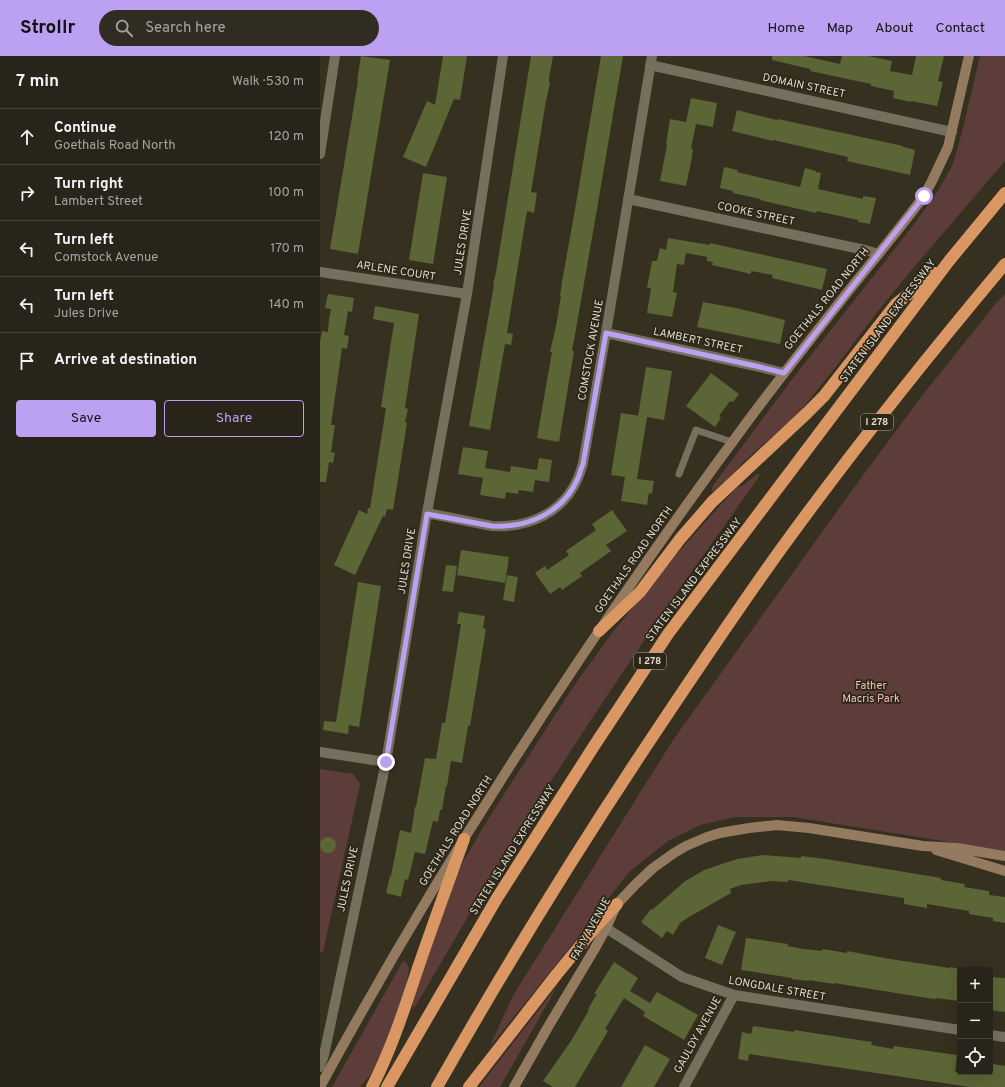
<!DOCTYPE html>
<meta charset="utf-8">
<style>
:root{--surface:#282419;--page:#302c22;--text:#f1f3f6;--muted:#a5a4a2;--line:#444138;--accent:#bca0f2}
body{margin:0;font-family:Overpass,sans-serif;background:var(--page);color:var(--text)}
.controls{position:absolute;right:12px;bottom:12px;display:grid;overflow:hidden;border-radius:4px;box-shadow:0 4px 16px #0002}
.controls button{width:36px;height:36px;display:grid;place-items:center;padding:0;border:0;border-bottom:1px solid var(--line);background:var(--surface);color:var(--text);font:20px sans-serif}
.stop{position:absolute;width:12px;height:12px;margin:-9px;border:3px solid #bca0f2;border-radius:50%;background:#fff}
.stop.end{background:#bca0f2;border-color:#fff;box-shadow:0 1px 4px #0008}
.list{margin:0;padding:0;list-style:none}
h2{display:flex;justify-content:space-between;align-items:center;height:52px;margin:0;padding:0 16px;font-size:17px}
h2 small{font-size:13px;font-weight:400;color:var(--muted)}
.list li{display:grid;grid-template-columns:26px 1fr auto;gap:12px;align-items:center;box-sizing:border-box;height:56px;padding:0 16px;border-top:1px solid var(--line)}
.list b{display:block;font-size:15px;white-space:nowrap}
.list p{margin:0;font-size:13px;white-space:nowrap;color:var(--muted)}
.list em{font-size:13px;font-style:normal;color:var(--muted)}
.actions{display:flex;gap:8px;padding:12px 16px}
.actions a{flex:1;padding:9px 0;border:1px solid var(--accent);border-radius:4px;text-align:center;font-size:14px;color:var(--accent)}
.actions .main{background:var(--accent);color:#111}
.icon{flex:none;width:22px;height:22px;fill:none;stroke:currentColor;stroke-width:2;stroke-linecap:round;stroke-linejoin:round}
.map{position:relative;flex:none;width:685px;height:1031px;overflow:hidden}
header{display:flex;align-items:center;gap:24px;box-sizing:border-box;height:56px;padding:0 20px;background:var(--accent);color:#111}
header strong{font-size:19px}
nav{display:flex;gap:22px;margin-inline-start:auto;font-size:14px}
.search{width:280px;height:36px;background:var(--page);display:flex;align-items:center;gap:10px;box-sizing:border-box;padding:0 14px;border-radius:22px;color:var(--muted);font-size:15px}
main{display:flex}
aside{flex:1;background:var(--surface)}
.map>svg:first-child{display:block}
.green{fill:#5d3d39}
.building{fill:#5b6535}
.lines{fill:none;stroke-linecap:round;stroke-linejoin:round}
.lane{stroke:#766f5d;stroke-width:7}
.street{stroke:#766f5d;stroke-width:10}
.secondary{stroke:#947b5f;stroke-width:10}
.highway{stroke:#da9763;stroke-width:12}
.route{stroke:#bca0f2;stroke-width:5}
.labels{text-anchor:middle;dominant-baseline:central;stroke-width:3.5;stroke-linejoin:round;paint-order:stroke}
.shield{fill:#2c2617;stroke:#a9a599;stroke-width:1}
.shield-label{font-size:10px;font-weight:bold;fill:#dfdbd1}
.street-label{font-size:11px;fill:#dfdbd1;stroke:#2c2617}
.park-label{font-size:11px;fill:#f6c2bb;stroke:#2c2617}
</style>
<header>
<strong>Strollr</strong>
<div class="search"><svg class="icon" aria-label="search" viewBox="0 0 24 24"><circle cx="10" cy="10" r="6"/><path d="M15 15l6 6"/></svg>Search here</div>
<nav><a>Home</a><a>Map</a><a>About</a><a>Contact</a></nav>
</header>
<main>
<aside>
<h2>7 min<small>Walk · 530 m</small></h2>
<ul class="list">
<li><svg class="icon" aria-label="ahead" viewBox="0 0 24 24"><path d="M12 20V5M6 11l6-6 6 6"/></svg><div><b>Continue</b><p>Goethals Road North</p></div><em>120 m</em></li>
<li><svg class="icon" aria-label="right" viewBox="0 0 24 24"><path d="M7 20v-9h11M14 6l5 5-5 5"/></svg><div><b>Turn right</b><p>Lambert Street</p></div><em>100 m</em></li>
<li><svg class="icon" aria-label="left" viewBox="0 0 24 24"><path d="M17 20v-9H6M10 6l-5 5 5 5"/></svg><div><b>Turn left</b><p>Comstock Avenue</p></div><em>170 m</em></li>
<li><svg class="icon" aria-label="left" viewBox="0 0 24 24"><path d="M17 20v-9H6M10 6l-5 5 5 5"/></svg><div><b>Turn left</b><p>Jules Drive</p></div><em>140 m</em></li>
<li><svg class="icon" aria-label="arrive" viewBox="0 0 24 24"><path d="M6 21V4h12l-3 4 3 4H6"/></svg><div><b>Arrive at destination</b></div></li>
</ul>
<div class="actions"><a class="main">Save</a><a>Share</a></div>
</aside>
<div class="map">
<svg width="685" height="1031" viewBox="0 0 685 1031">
<rect width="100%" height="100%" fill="#363021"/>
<path class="green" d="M660 0H685V105L595 210 558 255 518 308 486 348 468 367 422 407 416 415 394 435H392V432L394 428 473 322 592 171 619 133 631 112 636 98 643 72Z
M685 238V795L473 761H415L380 769 348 785 309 816 247 895 169 992 194 938 353 684 530 437 601 341 677 246Z
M437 418H439V421L348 549 277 655 214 751 172 820 96 949 95 951 92 950 132 831 144 804 167 765 249 637 292 577 353 502 414 434 417 431 424 429Z
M0 713 33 718 40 728 3 896H0Z
M83 905 87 907 89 913 86 931 57 1011 40 1031H12Z
M238 929 180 1031H159Z"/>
<path class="building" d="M41 0 70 4 38 198 10 193 38 25H37Z
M123 0H147L140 44 134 43 106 111 83 101 107 45 115 49Z
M211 0H233L229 22V26L230 27 226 45 211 136 217 137 214 157 207 155 187 277 193 278 191 289 185 288 170 374 149 370 174 229H173L176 216Z
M281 0H303L276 159 256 273 252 295H254L239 386 217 382 232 296H230L236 270 241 240H240L242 226 257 142Z
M452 0H484L520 8 522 0H548L572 5 570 15 592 19 596 0H624L618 25 623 26 617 50 591 45V46L573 42 574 35 551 30V28L490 15V13L452 4Z
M371 42 397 47 393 71 376 68 371 93H373L371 106 366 130 340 125 347 89 346 88 350 63 366 66Z
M417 54 444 61 457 64 458 63 583 90V91L595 94 590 119 527 105 528 101 453 84V85L412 75Z
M404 111 418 114 417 116 480 131 485 112 496 115V116L501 117 498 133 543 143V140L556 142 550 168 538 166V164L497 155 496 157 440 144V143L413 137V135L400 132Z
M103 117 127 121 113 208 89 204Z
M348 182 390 189V187L507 213 502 234 452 222 453 219 431 215V218L401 211 392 209 393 206 387 205V201L366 197 364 209 357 208 353 236 357 237 352 261 327 257 331 232H327L332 205H337L340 192 346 194Z
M8 238 34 242 32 256 28 255 24 279 29 280 27 293 22 292 11 369H15L11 396 15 397 13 407 9 406 6 426H0V286L2 275 8 276 9 264 11 253 5 252Z
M383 246 416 252 465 264 460 288 377 271Z
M55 250 99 258 85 352 88 353 85 366 87 367 73 454 67 453 65 461 63 460 35 519 14 509 39 454 47 458 48 452H50L66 352 61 351 74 267 53 263Z
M326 311 352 315 344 364 327 361 317 423 334 425 332 438 329 437 327 449 301 445 305 421 291 419 301 357 320 360H318Z
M391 317 419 338 413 346 410 345 399 360 401 362 395 371 366 350Z
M143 391 168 395 165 412 190 416 191 410 217 414 219 402 232 404 229 426 215 424 213 436 199 434 198 438 186 436 185 443 160 439 163 422 138 418Z
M292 454 307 475 286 489 291 495 260 517 262 520 242 534 240 531 230 538 215 517 225 510 227 514 249 499 246 495 276 474 272 468Z
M141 494 189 501 185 527 137 519Z
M126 509 137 510 133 536 122 535Z
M187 519 198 521 194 546 183 544Z
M38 526 61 530 39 671 29 669 28 678 3 674 4 665 16 666Z
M139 556 165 560 163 572 166 573 150 670H148L142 707 131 705 127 730H126L122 754H120L118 766 113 765 105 798 95 796 88 824 85 823 81 841 66 837 70 820H71L80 774 91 777 95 751H96L105 702 116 703 122 667H125L141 568H137Z
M0 789a8 8 0 1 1 16 0a8 8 0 1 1-16 0Z
M443 799 481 802V800L506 803 621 822V824L645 828 644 831 669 835V839L685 841V867L673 865V862L649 858V855L607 848V852L584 848V842L468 824V826L452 825 421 829 410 833 411 837 369 861 360 867 353 879 347 875 342 882 321 866 331 853 332 854 364 826 384 814 417 803Z
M398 869 416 876 402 909 385 902Z
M426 882 468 888 467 890 484 893 502 895V893L527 897V895L570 903 630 912V911L640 913V945L616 942V943L607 942 514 927V928L489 924V925L472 923V922L421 914Z
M294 906 318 922 310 935 330 947 337 936 378 959 364 984 323 960 325 956 304 942 285 973 288 975 255 1031H233L223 1025 251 985 269 954 268 953 277 938H274Z
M670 921 685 922V956L670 954Z
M433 970 474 976V974L545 985 552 986 551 989 573 993 574 990 637 999 635 1016H672L673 1008 685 1010V1031H650L429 998 428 1005 418 1003 422 976 431 978Z
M325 989 350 1003 334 1031H301Z"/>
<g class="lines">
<path class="lane" d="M359 418 376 374 412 386"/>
<path class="street" d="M330 9 632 76
M0 98 15 0
M308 143 545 194 559 198
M0 216 147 238
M286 277 440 311 464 317
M107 457 172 470C209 472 243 457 258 422 260 417 262 412 263 407L286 277 332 0
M0 696 66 706
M286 872 362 921 414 939 640 974
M670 979 685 981
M0 1011 4 999 66 706 107 457 147 238 183 0
M364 1031 414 939"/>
<path class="secondary" d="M616 794 685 815
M0 1031C100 847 212 669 332 498 358 461 384 424 411 388 447 338 485 290 523 242 550 208 578 175 604 140L612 125 628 91 649 0
M194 1031 228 971 274 894 286 872 297 848 316 828 333 812 354 797 366 790 387 781 400 777 429 772 457 769 489 772 603 790 637 792 685 800"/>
<path class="highway" d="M279 575 320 536 360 483 392 446 487 357 504 340 576 248 615 217
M52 1031C71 994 84 954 97 915 112 871 128 827 144 783
M67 1031 177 842 274 690 348 578 629 205 685 137
M117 1031C185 911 257 794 333 680 375 617 417 554 461 493 532 395 607 301 685 208
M149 1031 237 918 278 868 297 848"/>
</g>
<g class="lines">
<path class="route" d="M66 706 107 458 172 470C208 472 243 457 258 422 260 418 261 412 263 408L286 277 440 311 464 317 604 140"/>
</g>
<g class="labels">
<g class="shield">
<rect x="541" y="358" width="32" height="16" rx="3"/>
<rect x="314" y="597" width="32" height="16" rx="3"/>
</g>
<g class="shield-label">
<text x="557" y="366">I 278</text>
<text x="330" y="605">I 278</text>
</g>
<g class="street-label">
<text transform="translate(484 30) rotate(12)">DOMAIN STREET</text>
<text transform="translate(436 158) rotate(12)">COOKE STREET</text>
<text transform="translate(143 186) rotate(-81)">JULES DRIVE</text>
<text transform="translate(76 215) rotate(9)">ARLENE COURT</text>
<text transform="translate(507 243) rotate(-51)">GOETHALS ROAD NORTH</text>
<text transform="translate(568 265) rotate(-53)">STATEN ISLAND EXPRESSWAY</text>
<text transform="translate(378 285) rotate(12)">LAMBERT STREET</text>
<text transform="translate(271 294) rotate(-80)">COMSTOCK AVENUE</text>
<text transform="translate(314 504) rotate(-55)">GOETHALS ROAD NORTH</text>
<text transform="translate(87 505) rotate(-81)">JULES DRIVE</text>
<text transform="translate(374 524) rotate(-53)">STATEN ISLAND EXPRESSWAY</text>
<text transform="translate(136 775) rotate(-58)">GOETHALS ROAD NORTH</text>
<text transform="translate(193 794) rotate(-58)">STATEN ISLAND EXPRESSWAY</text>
<text transform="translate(28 823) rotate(-78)">JULES DRIVE</text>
<text transform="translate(271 873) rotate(-61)">FAHY AVENUE</text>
<text transform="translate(457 933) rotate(10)">LONGDALE STREET</text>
<text transform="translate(378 979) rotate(-61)">GAULDY AVENUE</text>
</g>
<g class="park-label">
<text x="551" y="630">Father<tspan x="551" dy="13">Macris Park</tspan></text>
</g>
</g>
</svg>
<div class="controls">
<button>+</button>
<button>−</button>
<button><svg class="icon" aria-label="locate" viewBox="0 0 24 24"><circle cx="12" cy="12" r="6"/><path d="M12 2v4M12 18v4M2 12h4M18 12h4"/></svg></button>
</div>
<div class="stop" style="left:604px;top:140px"></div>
<div class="stop end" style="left:66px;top:706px"></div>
</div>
</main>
